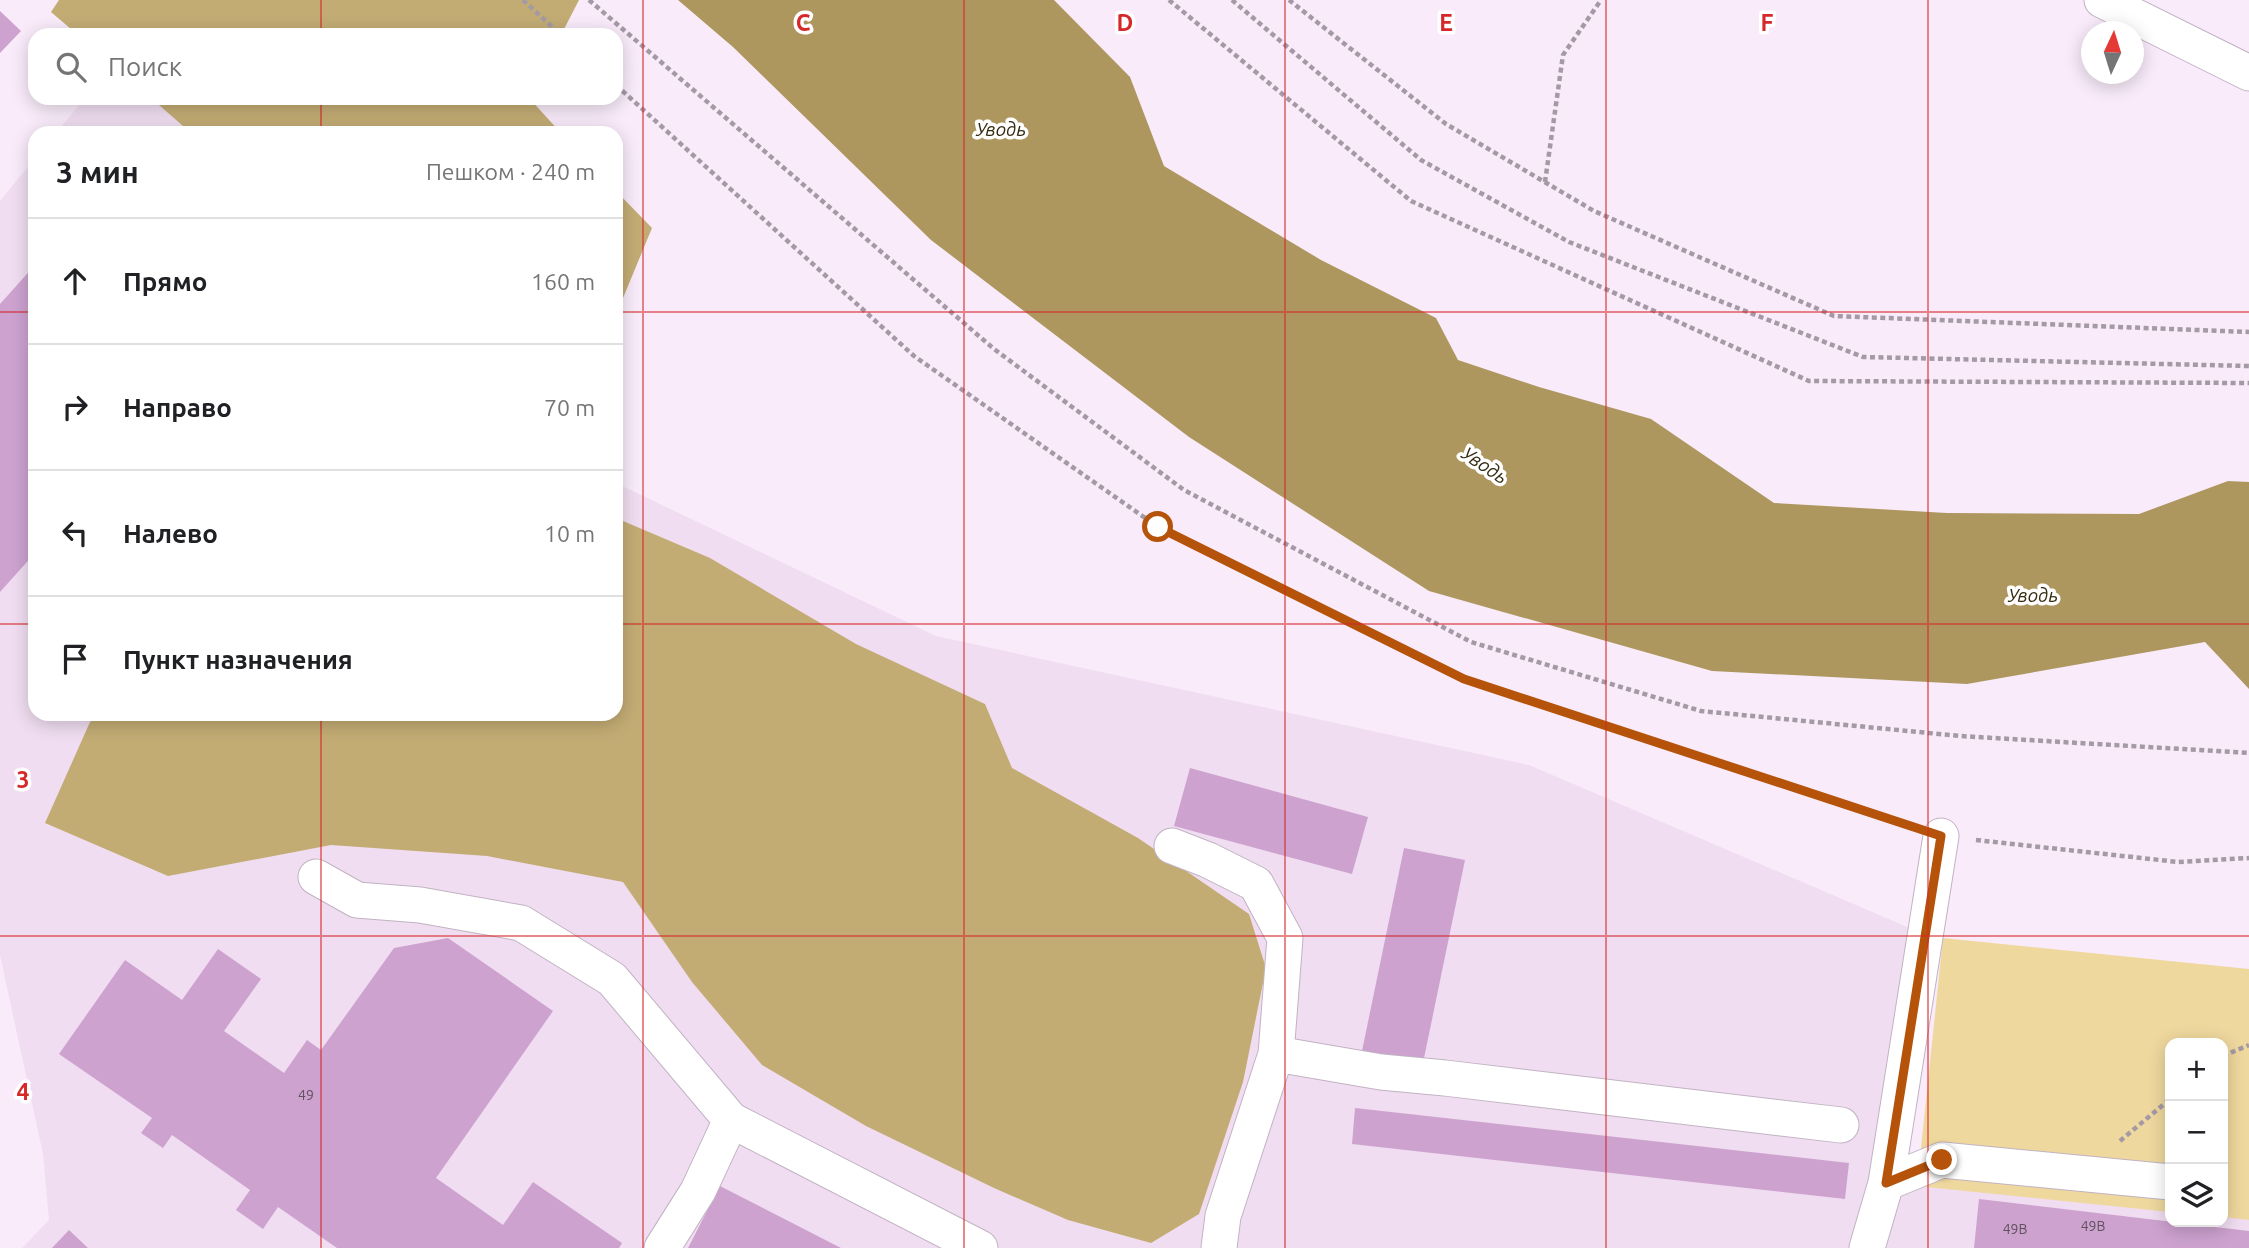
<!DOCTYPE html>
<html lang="ru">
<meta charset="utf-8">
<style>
:root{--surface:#fff;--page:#f6f6f6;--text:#202124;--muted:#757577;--line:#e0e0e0}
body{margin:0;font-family:Ubuntu,sans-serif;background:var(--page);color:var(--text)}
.controls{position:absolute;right:21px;bottom:21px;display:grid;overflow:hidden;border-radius:14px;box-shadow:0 4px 18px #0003}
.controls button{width:63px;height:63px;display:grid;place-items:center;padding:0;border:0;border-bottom:2px solid var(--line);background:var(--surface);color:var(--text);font:35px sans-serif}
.compass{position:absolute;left:2081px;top:21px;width:63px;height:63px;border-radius:50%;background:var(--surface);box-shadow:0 4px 18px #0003;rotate:4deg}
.stop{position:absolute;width:21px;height:21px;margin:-16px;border:5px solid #b45309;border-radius:50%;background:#fff}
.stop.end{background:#b45309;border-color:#fff;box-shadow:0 2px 7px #0008}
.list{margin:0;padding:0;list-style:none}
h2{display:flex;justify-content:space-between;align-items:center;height:91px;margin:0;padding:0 28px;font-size:30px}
h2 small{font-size:23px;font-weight:400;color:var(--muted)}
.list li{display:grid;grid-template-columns:46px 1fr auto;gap:21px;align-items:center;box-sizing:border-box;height:126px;padding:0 28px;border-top:2px solid var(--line)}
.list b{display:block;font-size:26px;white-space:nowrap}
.list em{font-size:23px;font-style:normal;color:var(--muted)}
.icon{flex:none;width:38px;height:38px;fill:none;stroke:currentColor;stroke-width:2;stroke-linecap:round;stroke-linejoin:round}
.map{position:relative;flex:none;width:2249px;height:1248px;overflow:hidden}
.search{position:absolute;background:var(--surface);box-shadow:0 4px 18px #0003;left:28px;top:28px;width:595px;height:77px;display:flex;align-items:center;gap:18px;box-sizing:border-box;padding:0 24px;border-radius:21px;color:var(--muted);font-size:26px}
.panel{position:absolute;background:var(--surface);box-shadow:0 4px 18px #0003;left:28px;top:126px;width:595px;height:595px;border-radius:21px}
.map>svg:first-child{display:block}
.built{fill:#f0ddf1}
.green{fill:#efd89e}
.forest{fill:#c3ac74}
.water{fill:#ad975f}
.building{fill:#cda2cf}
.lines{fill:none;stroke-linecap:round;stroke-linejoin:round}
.minor-casing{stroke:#c1b3c2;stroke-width:37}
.path{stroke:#a49aa5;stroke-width:4.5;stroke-dasharray:5 3.5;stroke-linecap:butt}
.minor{stroke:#fff;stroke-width:35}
.route{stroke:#b45309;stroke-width:9}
.grid{fill:none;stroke:#d62828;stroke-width:2;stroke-opacity:0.55}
.labels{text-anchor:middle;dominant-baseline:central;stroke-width:7;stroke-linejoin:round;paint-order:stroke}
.number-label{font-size:14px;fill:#605060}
.water-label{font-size:19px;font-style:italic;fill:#342a10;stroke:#fff}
.grid-label{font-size:23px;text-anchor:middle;font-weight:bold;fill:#d62828;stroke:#fff;stroke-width:7;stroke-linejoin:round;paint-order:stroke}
</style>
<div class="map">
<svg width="2249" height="1248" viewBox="0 0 2249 1248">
<rect width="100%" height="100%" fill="#f9ebfa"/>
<path class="built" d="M85 98H151L191 133H56Z
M35 158V714H616V483L936 636 1529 765 1912 929 1861 1248H22L49 1220 43 1154 0 955V201Z
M2249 1050V1248H1875L1898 1179 2170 1104V1222H2223V1068Z"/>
<path class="green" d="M1943 938 2249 969V1220L2223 1217V1043H2170V1212L1917 1186Z"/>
<path class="forest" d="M59 0H579L561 35H78L51 12Z
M151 98H529L561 133H191Z
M616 191 652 228 616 315Z
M616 518 710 558 856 644 985 704 1012 768 1138 838 1249 914 1266 968 1243 1082 1199 1214 1151 1243 1068 1220 994 1188 866 1126 762 1065 692 982 623 882 487 856 331 845 168 876 45 823 90 722 101 714H616Z"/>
<path class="water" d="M678 0H1054L1130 77 1164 166 1321 260 1436 318 1458 360 1539 387 1651 419 1774 503 1947 513 2139 514 2228 481 2249 482V689L2205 642 1967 684 1712 671 1429 591 1189 437 931 240 733 47Z"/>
<path class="building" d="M0 11 21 31 0 53Z
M35 265V553L0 592V304Z
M1190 768 1368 817 1352 874 1174 826Z
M1404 848 1465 860 1423 1063 1362 1051Z
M448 938 553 1011 436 1178 503 1225 533 1182 622 1243 619 1248H337L278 1207 263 1229 236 1210 250 1190 172 1135 163 1148 141 1133 152 1118 59 1054 125 960 182 1000 218 949 261 979 224 1031 284 1073 307 1040 321 1050 394 948Z
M1355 1108 1849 1163 1845 1199 1352 1144Z
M720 1186 841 1248H688Z
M1979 1199 2249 1231V1248H1974Z
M69 1230 88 1248H52Z"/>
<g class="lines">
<g class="minor-casing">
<path id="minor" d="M2102 0 2249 73
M1172 846 1208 860 1256 884 1285 938 1276 1054 1223 1216 1219 1248
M316 877 357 900 420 905 521 923 612 979 731 1120 980 1248
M1276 1054 1381 1072 1445 1078 1841 1125
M1886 1183 1942 1160 2170 1182
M662 1248 698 1191 731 1120
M1867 1248 1886 1183 1941 836"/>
</g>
<path class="path" d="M523 0 561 35
M589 0 994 349 1184 490 1471 642 1701 711 1960 736 2249 753
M1169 0 1411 201 1809 381 2249 383
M1232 0 1421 160 1569 242 1863 357 2249 366
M1289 0 1446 124 1594 211 1834 316 2249 332
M616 85 914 356 1158 527 1464 679 1909 825
M1545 182 1563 55 1601 0
M1976 840 2178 862 2249 858
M2223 1056 2249 1045
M2120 1141 2170 1099"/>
<use href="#minor" class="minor"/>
</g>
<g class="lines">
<path class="route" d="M1158 527 1464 679 1941 836 1886 1183 1942 1160"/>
</g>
<path class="grid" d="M321 0V35M643 0V1248M964 0V1248M1285 0V1248M1606 0V1248M1928 0V1248M321 98V133M0 312H35M616 312H2249M0 624H35M616 624H2249M321 714V1248M0 936H2249"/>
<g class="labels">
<g class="number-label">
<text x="306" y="1095">49</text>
<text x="2093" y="1226">49В</text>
<text x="2015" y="1229">49В</text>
</g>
<g class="water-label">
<text x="1001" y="129">Уводь</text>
<text transform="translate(1485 465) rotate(34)">Уводь</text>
<text x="2033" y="595">Уводь</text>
</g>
</g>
<g class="grid-label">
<text x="803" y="31">C</text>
<text x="1125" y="31">D</text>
<text x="1446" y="31">E</text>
<text x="1767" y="31">F</text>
<text x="23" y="788">3</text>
<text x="23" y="1100">4</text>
</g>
</svg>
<div class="controls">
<button>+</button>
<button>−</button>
<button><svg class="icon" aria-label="layers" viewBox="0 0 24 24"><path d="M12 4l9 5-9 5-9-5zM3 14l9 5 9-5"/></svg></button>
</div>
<svg class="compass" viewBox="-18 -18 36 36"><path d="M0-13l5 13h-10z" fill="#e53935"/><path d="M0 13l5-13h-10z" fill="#757577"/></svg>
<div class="stop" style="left:1158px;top:527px"></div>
<div class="stop end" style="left:1942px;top:1160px"></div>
<div class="search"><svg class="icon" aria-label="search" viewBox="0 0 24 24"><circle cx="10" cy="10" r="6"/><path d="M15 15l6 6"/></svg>Поиск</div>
<section class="panel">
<h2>3 мин<small>Пешком · 240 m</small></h2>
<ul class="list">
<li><svg class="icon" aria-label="ahead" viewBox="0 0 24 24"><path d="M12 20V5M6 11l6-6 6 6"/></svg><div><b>Прямо</b></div><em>160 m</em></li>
<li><svg class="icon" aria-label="right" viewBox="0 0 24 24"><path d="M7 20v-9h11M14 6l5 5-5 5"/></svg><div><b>Направо</b></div><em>70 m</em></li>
<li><svg class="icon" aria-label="left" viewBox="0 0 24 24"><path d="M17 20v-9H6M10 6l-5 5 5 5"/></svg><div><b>Налево</b></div><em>10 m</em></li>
<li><svg class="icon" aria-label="arrive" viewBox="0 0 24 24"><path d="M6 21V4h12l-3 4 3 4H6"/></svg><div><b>Пункт назначения</b></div></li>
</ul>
</section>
</div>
